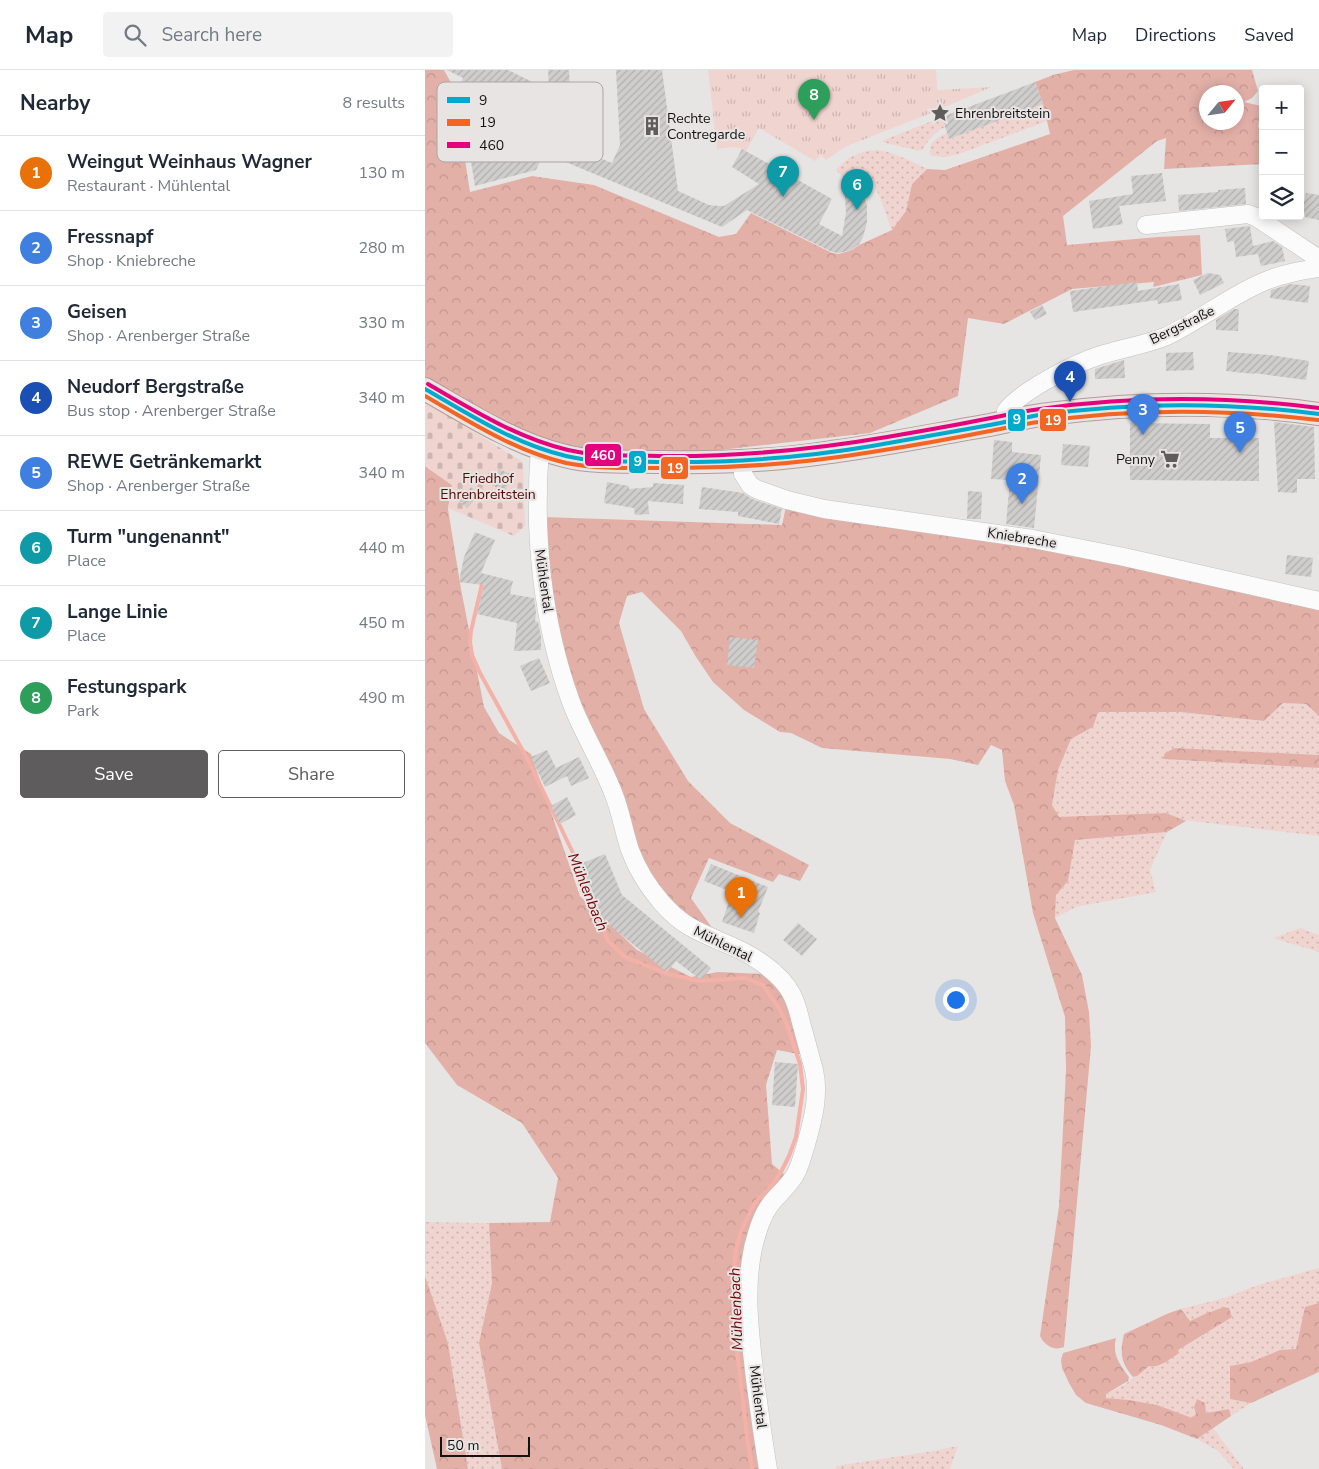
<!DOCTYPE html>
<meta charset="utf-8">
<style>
:root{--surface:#fff;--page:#f2f2f3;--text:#1f2937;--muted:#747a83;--line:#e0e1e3;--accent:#5e5c5c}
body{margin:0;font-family:"Nunito Sans",sans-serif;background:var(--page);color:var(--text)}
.controls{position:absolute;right:15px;top:15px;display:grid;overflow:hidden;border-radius:5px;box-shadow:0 2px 12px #0003}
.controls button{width:45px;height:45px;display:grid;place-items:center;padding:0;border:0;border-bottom:1px solid var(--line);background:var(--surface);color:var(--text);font:25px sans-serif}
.compass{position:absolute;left:774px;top:15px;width:45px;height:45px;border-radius:50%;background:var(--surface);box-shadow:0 2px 12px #0003;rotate:61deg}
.scale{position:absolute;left:15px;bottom:12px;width:90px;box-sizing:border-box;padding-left:5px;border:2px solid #141313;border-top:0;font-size:14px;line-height:18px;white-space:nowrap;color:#141313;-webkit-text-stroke:4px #e8e4e3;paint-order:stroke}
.you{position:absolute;left:530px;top:929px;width:18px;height:18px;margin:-12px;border:4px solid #fff;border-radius:50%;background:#1a73e8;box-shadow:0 0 0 8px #1a73e833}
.badge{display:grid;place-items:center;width:32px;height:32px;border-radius:50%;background:var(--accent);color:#fff;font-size:16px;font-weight:700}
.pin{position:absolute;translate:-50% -41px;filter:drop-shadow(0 1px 2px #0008)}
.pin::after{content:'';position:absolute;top:26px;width:18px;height:15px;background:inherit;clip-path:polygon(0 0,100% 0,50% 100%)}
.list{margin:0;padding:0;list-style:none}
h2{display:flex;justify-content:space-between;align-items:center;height:65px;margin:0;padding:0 20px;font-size:21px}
h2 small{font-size:16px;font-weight:400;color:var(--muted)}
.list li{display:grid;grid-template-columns:32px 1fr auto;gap:15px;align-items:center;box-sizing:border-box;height:75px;padding:0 20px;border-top:1px solid var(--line)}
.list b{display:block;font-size:19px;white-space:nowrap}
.list p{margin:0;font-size:16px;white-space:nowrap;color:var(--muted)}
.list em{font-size:16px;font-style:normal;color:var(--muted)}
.actions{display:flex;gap:10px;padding:15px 20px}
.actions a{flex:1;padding:11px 0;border:1px solid var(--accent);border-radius:5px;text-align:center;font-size:18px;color:var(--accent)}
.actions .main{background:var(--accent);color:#fff}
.icon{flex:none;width:28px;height:28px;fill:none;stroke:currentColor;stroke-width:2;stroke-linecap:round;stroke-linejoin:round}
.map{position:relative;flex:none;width:894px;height:1399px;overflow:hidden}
header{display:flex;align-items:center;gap:30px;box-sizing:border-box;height:70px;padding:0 25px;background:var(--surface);border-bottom:1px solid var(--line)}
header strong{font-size:24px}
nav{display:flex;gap:28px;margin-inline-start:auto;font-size:18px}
.search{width:350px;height:45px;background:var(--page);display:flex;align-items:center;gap:12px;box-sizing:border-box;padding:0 18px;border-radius:5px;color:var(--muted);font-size:19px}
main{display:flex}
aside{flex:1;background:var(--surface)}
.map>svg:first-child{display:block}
.grass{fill:url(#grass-dots)}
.forest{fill:url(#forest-crowns);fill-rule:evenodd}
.cemetery{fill:url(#cemetery-stones)}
.park{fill:url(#park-tufts)}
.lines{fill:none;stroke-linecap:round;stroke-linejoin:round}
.stream{stroke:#f4b1a7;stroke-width:4}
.building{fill:url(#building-hatch)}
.minor-casing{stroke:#c2c1c0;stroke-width:19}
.major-casing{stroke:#b09d9a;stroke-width:24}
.minor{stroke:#fbfbfb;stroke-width:18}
.major{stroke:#efe4e2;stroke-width:22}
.bus-1-casing{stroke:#e8e4e3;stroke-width:8}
.bus-2-casing{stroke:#e8e4e3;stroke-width:8}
.bus-3-casing{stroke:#e8e4e3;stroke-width:8}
.bus-1{stroke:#00a9ce;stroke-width:4}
.bus-2{stroke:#f26522;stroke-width:4}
.bus-3{stroke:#e5007d;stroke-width:4}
.labels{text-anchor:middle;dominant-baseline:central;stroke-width:4;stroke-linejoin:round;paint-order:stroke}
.poi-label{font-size:14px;fill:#141313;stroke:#e8e4e3;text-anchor:start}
.street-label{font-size:14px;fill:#141313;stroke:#e8e4e3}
.park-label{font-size:14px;fill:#5b0503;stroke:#e8e4e3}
.water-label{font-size:15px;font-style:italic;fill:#740000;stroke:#e8e4e3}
.key{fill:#e8e4e3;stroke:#a8a5a5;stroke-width:1}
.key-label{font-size:14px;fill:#141313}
.line-badge{stroke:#e8e4e3;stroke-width:2}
.badge-label{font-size:14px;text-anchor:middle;font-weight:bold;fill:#fff}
</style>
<header>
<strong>Map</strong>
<div class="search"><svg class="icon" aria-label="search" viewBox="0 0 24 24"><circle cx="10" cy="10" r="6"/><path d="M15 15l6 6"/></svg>Search here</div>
<nav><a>Map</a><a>Directions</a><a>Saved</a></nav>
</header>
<main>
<aside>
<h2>Nearby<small>8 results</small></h2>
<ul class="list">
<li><span class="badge" style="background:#e8710a">1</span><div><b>Weingut Weinhaus Wagner</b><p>Restaurant · Mühlental</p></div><em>130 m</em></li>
<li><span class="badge" style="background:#3f7fe0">2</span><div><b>Fressnapf</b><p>Shop · Kniebreche</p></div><em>280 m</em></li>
<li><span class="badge" style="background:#3f7fe0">3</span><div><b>Geisen</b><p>Shop · Arenberger Straße</p></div><em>330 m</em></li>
<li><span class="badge" style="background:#1a4fb4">4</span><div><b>Neudorf Bergstraße</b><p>Bus stop · Arenberger Straße</p></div><em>340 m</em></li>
<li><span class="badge" style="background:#3f7fe0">5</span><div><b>REWE Getränkemarkt</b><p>Shop · Arenberger Straße</p></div><em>340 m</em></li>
<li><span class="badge" style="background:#0f9aa8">6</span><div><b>Turm &quot;ungenannt&quot;</b><p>Place</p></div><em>440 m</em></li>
<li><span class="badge" style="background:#0f9aa8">7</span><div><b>Lange Linie</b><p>Place</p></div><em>450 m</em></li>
<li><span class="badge" style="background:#2e9e5b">8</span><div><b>Festungspark</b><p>Park</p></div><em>490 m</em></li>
</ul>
<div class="actions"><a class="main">Save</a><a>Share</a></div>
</aside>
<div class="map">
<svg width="894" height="1399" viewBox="0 0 894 1399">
<defs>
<pattern id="grass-dots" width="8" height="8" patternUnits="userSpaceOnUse" patternTransform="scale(1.25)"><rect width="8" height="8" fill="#f0d4d0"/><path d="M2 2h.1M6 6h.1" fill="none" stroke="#cdb5b2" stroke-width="1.8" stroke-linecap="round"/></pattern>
<pattern id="forest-crowns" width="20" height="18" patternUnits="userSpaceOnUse" patternTransform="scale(1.25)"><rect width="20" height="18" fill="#e3b0a8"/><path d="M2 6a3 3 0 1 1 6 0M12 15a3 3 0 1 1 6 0" fill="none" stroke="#c29690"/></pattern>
<pattern id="cemetery-stones" width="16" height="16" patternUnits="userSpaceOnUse" patternTransform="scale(1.25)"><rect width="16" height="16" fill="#f0d4d0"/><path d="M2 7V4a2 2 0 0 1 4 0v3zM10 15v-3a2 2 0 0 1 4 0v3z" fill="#cdb5b2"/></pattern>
<pattern id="park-tufts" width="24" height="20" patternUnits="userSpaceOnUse" patternTransform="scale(1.25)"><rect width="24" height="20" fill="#f0d4d0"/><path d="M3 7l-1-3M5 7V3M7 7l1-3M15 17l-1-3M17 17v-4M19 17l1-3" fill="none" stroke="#cdb5b2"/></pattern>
<pattern id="building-hatch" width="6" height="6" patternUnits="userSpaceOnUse" patternTransform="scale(1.25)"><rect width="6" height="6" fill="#cfcecd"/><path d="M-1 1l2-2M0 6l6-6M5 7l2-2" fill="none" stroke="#b1b0af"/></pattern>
</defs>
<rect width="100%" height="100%" fill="#e7e5e4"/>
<path class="grass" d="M618 34 622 51 534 84 521 87 506 86C501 74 512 67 522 63L524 69Z
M517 47 520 57C508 63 504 70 497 80L494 81 457 72 459 70Z
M453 80C471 83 486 91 502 99L487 114 481 141 467 160C461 145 449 103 434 97L420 109 411 100C424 86 434 81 453 80Z
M858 633 881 634 894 646V685L750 678 738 689 894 698V766L758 750 741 743 634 748 627 735 633 700 646 669 668 657 672 642H755L839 651Z
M742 762 725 800 731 822 651 837 630 848 631 825 643 811 649 770Z
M875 858 894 865V882L848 868Z
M0 1152 64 1153 67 1213 54 1273 77 1399H43L23 1273 0 1206Z
M894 1198V1234L880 1238 871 1279 855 1280 826 1292 805 1296V1329L826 1333 806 1346 804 1339 781 1343 772 1329 769 1337 771 1344 767 1349 732 1335 704 1330 681 1328V1324L699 1315 724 1296 807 1246 780 1244 765 1251 756 1239 799 1228 836 1214Z
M788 1358 819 1399H809L793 1381 772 1369Z
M533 1376 525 1399H411V1396L509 1381Z"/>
<path class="forest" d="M0 0H19L29 18 45 122 107 106 169 115 294 167 311 164 326 143 407 183 414 184 427 180 434 175 467 160 481 141 487 114 502 99 520 100 625 64 618 34 610 12 628 5 649 0H827L833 21 827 28 819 32 836 36 833 57 838 58V94L739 99 741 68 732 71 638 146 642 175 733 167 775 165 777 205 728 217 729 212 647 219 579 254 543 248 533 326 445 363 295 380 180 385 133 374 90 357 0 310ZM782 22H812V52H782Z
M0 396 27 415 23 439 36 519 59 637 74 663 106 684 155 826 212 880 266 907 293 902 341 904 359 921 379 985 352 980 341 1015 347 1094 364 1108 329 1156 339 1399H77L54 1273 67 1213 64 1153 125 1152 133 1108 97 1053 32 1015 0 973Z
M362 432 609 474 894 536V646L881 634 858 633 839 651 755 642H673L668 657 646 669 633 700 627 735 634 747 741 743 761 751 742 762 650 770 643 811 631 825 630 848 657 905 664 942 666 976 639 1277C629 1281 620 1276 615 1266L634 1136 641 1000 640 947 608 843 589 735 580 711 577 680 566 675 553 695 525 689 397 678 366 663 355 662 319 640 288 612 271 587 256 561 217 522 202 526 194 553 219 639 263 711 305 753 384 795 375 811 354 804 348 812 284 788 266 828 290 862 269 852 243 829 219 795 146 615 125 519 119 447 357 455Z
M750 678 894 685V698L738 689 740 683Z
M0 1206 23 1273 43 1399H12L0 1345Z
M894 1233V1302L826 1333 805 1329V1296L826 1292 855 1280 871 1279 880 1237Z
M799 1237 804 1238 807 1247 753 1280 754 1283C745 1289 735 1298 724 1296L712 1306 708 1307C695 1292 695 1282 699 1264L744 1243 756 1239 765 1251 780 1244Z
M691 1268C687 1285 694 1293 704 1307L703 1311 681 1324V1328L704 1330 732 1335 767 1348 771 1344 769 1337 772 1329 780 1333 781 1343 804 1339 806 1346 772 1369 736 1355 661 1333 651 1325 644 1313 637 1298 636 1290 638 1283Z"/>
<path class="cemetery" d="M0 331 98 392 100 456 89 466 23 438 27 415 0 396Z"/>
<path class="park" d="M283 0H511L512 20 566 17 511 41 420 77 401 90 396 85 390 91 334 58 321 81C312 75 303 78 292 79Z"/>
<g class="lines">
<path class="stream" d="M58 510 46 561 45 572 47 585 55 603 104 692 149 785 183 871 200 887 243 904 275 911 320 908 338 915 355 940 362 955 375 994 378 1019 371 1067 364 1086 356 1102 348 1114 329 1134 316 1161 311 1179 308 1206 310 1262 322 1367 327 1399"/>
</g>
<path class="building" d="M22 0H83L124 20 123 0H144L148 77 187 93 195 75 191 0H237L253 121 284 135 294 136H299L334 114 307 97 317 79 407 129 394 154 417 166 421 143 419 111 427 104 433 111 437 119 442 136V152L438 167 434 174 426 180 414 183 407 182 322 140 297 157 119 83 111 100 50 116 38 44 52 37 123 67 128 55 53 16 48 27 33 19 38 8Z
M610 12 618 34 524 69 517 47Z
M737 103 741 131 694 136 698 154 668 159 664 131 708 124 706 106Z
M820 118 821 134 754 141 753 125 793 122V120Z
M881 123 894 125V150L880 147 878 136Z
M824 156H825L828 176 848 171 857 177 860 191 836 196 833 184 811 187 809 171 802 172 800 159Z
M783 203 795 205 799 213 775 225 768 210Z
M712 212 713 221 754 214 757 230 733 234 732 230 648 242 645 221Z
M866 214 885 216 883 233 845 228 846 220Z
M617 235 622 244 610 250 605 242Z
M809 239H814L813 261 791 260V250Z
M768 282 769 300 741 301V283Z
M803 282 845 285 884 291 881 310 829 303V304L801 301Z
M699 290 700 308 670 309V299Z
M849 352 889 357 890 409H872V423L853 422Z
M705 353 785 354V368H834V411L705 410Z
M569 370 587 372V382L616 385 609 458 581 454 585 410 566 409Z
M638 374 665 376 663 397 636 395Z
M74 399 87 405 80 421 66 415Z
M182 412 204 416V419L228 417V413L259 415 258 434 223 431 224 444 210 445 209 438 179 433Z
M46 417 54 424 42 438 34 431Z
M277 417 318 423 327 429 357 439 354 454 313 446V442L274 439Z
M543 421 557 422 556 449H542Z
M50 462 70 470 56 503 88 511 85 524 109 528 111 542 110 551 113 552 116 566V580L89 581 92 553 52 544 59 515 34 512 39 487Z
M862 485 888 488 886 507 860 504Z
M305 567 333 570 329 598 302 595Z
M114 588 125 613 106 621 95 596Z
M122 680 131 698 154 687 164 708 146 716 142 706 120 717 106 687Z
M142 727 151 745 135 754 126 736Z
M180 784 197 825 286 898 276 910 251 891 242 902 177 849 155 794Z
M286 794 343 817 333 842 335 843 329 863 297 852 307 822 279 811Z
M373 853 392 869 377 886 358 870Z
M350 992 373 994 370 1037 347 1035Z"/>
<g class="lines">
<g class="minor-casing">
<path id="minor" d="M721 155 823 144 831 147 894 189
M580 352 581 341C598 319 656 290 683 283 703 277 723 274 742 266 775 250 805 226 838 212 856 204 875 201 894 198
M115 379C108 463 117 552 146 632 158 664 177 693 189 725 196 743 199 762 205 780 212 799 224 818 237 833 259 858 275 862 304 875 326 884 355 902 366 923 372 933 374 945 377 956 381 971 385 985 389 1000 395 1027 387 1053 380 1078 377 1087 375 1097 370 1105 364 1115 355 1123 348 1131 337 1144 332 1162 328 1178 319 1222 325 1264 330 1309 334 1339 338 1369 343 1399
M318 391V404L325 415 331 419 362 430 399 439 608 469 699 487 894 531"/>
</g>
<g class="major-casing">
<path id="major" d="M0 319C45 345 90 374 140 386 171 394 205 391 237 392 294 393 350 391 406 382 459 375 512 364 565 355 585 351 604 346 624 344 715 332 803 331 894 344"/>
</g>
<use href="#minor" class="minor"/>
<use href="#major" class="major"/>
<g class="bus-1-casing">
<path id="bus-1" d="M0 319C45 345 90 374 141 386 170 393 202 391 232 392 305 393 376 388 447 376 486 369 526 362 565 355 581 352 598 348 614 345 708 332 801 332 894 344"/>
</g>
<g class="bus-2-casing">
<path id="bus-2" d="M0 326C45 352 90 381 141 393 171 399 202 398 232 398 305 399 375 394 447 382 486 376 525 369 565 361 581 358 597 354 614 352 707 338 800 339 893 350"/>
</g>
<g class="bus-3-casing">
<path id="bus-3" d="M3 314C48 340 92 368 143 380 173 387 204 385 234 386 311 387 386 380 462 367 497 361 532 355 566 348 582 345 599 341 615 339 708 326 801 326 894 338"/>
</g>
<use href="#bus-1" class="bus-1"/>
<use href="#bus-2" class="bus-2"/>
<use href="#bus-3" class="bus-3"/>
</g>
<defs>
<g id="sight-bare" transform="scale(1.5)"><path d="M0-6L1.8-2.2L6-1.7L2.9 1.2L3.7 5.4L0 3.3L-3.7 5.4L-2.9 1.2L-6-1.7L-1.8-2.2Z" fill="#5e5c5c" stroke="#e8e4e3" stroke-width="2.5" paint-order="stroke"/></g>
<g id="building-bare" transform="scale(1.5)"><path d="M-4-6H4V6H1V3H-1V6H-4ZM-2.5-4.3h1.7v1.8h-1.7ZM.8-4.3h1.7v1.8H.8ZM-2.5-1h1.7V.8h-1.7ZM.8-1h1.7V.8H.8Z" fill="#5e5c5c" stroke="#e8e4e3" stroke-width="2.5" paint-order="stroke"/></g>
<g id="supermarket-bare" transform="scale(1.5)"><path d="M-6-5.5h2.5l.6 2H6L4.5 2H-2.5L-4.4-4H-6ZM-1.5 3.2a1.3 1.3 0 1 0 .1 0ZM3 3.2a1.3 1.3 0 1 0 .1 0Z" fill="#5e5c5c" stroke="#e8e4e3" stroke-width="2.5" paint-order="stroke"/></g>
</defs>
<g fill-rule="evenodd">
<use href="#sight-bare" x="515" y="43"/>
<use href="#building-bare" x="227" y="56"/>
<use href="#supermarket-bare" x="745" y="389"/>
</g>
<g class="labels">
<g class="poi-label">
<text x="530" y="43">Ehrenbreitstein</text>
<text x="242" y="48">Rechte<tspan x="242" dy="16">Contregarde</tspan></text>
<text x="730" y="389" text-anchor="end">Penny</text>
</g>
<g class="street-label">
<text transform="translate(757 255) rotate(-26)">Bergstraße</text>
<text transform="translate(597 468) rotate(9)">Kniebreche</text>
<text transform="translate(119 511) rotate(82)">Mühlental</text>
<text transform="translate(298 874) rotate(26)">Mühlental</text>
<text transform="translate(333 1327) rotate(83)">Mühlental</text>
</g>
<g class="park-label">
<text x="63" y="408">Friedhof<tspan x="63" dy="16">Ehrenbreitstein</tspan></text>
</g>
<g class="water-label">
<text transform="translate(163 822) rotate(68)">Mühlenbach</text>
<text transform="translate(311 1239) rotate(-92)">Mühlenbach</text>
</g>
</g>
<rect x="12" y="12" width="166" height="80" rx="8" class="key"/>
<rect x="22" y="27" width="23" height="6" fill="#00a9ce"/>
<rect x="22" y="49" width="23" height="7" fill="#f26522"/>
<rect x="22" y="72" width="23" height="6" fill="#e5007d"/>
<g class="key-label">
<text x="54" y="35">9</text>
<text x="54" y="57">19</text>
<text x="54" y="80">460</text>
</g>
<g class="line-badge">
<rect x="582" y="338" width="19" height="24" rx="5" fill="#00a9ce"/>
<rect x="614" y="338" width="28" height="24" rx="5" fill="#f26522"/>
<rect x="159" y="373" width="38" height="24" rx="5" fill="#e5007d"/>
<rect x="203" y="380" width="19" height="24" rx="5" fill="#00a9ce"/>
<rect x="235" y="386" width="29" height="24" rx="5" fill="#f26522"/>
</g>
<g class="badge-label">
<text x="592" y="354">9</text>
<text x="628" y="355">19</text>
<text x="178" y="390">460</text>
<text x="213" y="396">9</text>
<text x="250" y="403">19</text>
</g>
</svg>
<div class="controls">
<button>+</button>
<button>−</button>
<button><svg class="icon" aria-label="layers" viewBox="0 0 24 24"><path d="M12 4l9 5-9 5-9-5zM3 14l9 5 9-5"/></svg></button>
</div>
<svg class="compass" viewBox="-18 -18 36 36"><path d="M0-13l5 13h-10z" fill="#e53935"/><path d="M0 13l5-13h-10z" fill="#747a83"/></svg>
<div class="scale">50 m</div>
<div class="you"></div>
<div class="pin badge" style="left:316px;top:848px;background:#e8710a">1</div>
<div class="pin badge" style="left:597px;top:434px;background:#3f7fe0">2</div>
<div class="pin badge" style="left:718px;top:365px;background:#3f7fe0">3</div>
<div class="pin badge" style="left:645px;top:332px;background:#1a4fb4">4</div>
<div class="pin badge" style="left:815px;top:383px;background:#3f7fe0">5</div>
<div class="pin badge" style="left:432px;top:140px;background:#0f9aa8">6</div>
<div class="pin badge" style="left:358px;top:127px;background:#0f9aa8">7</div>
<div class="pin badge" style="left:389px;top:50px;background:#2e9e5b">8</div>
</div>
</main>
